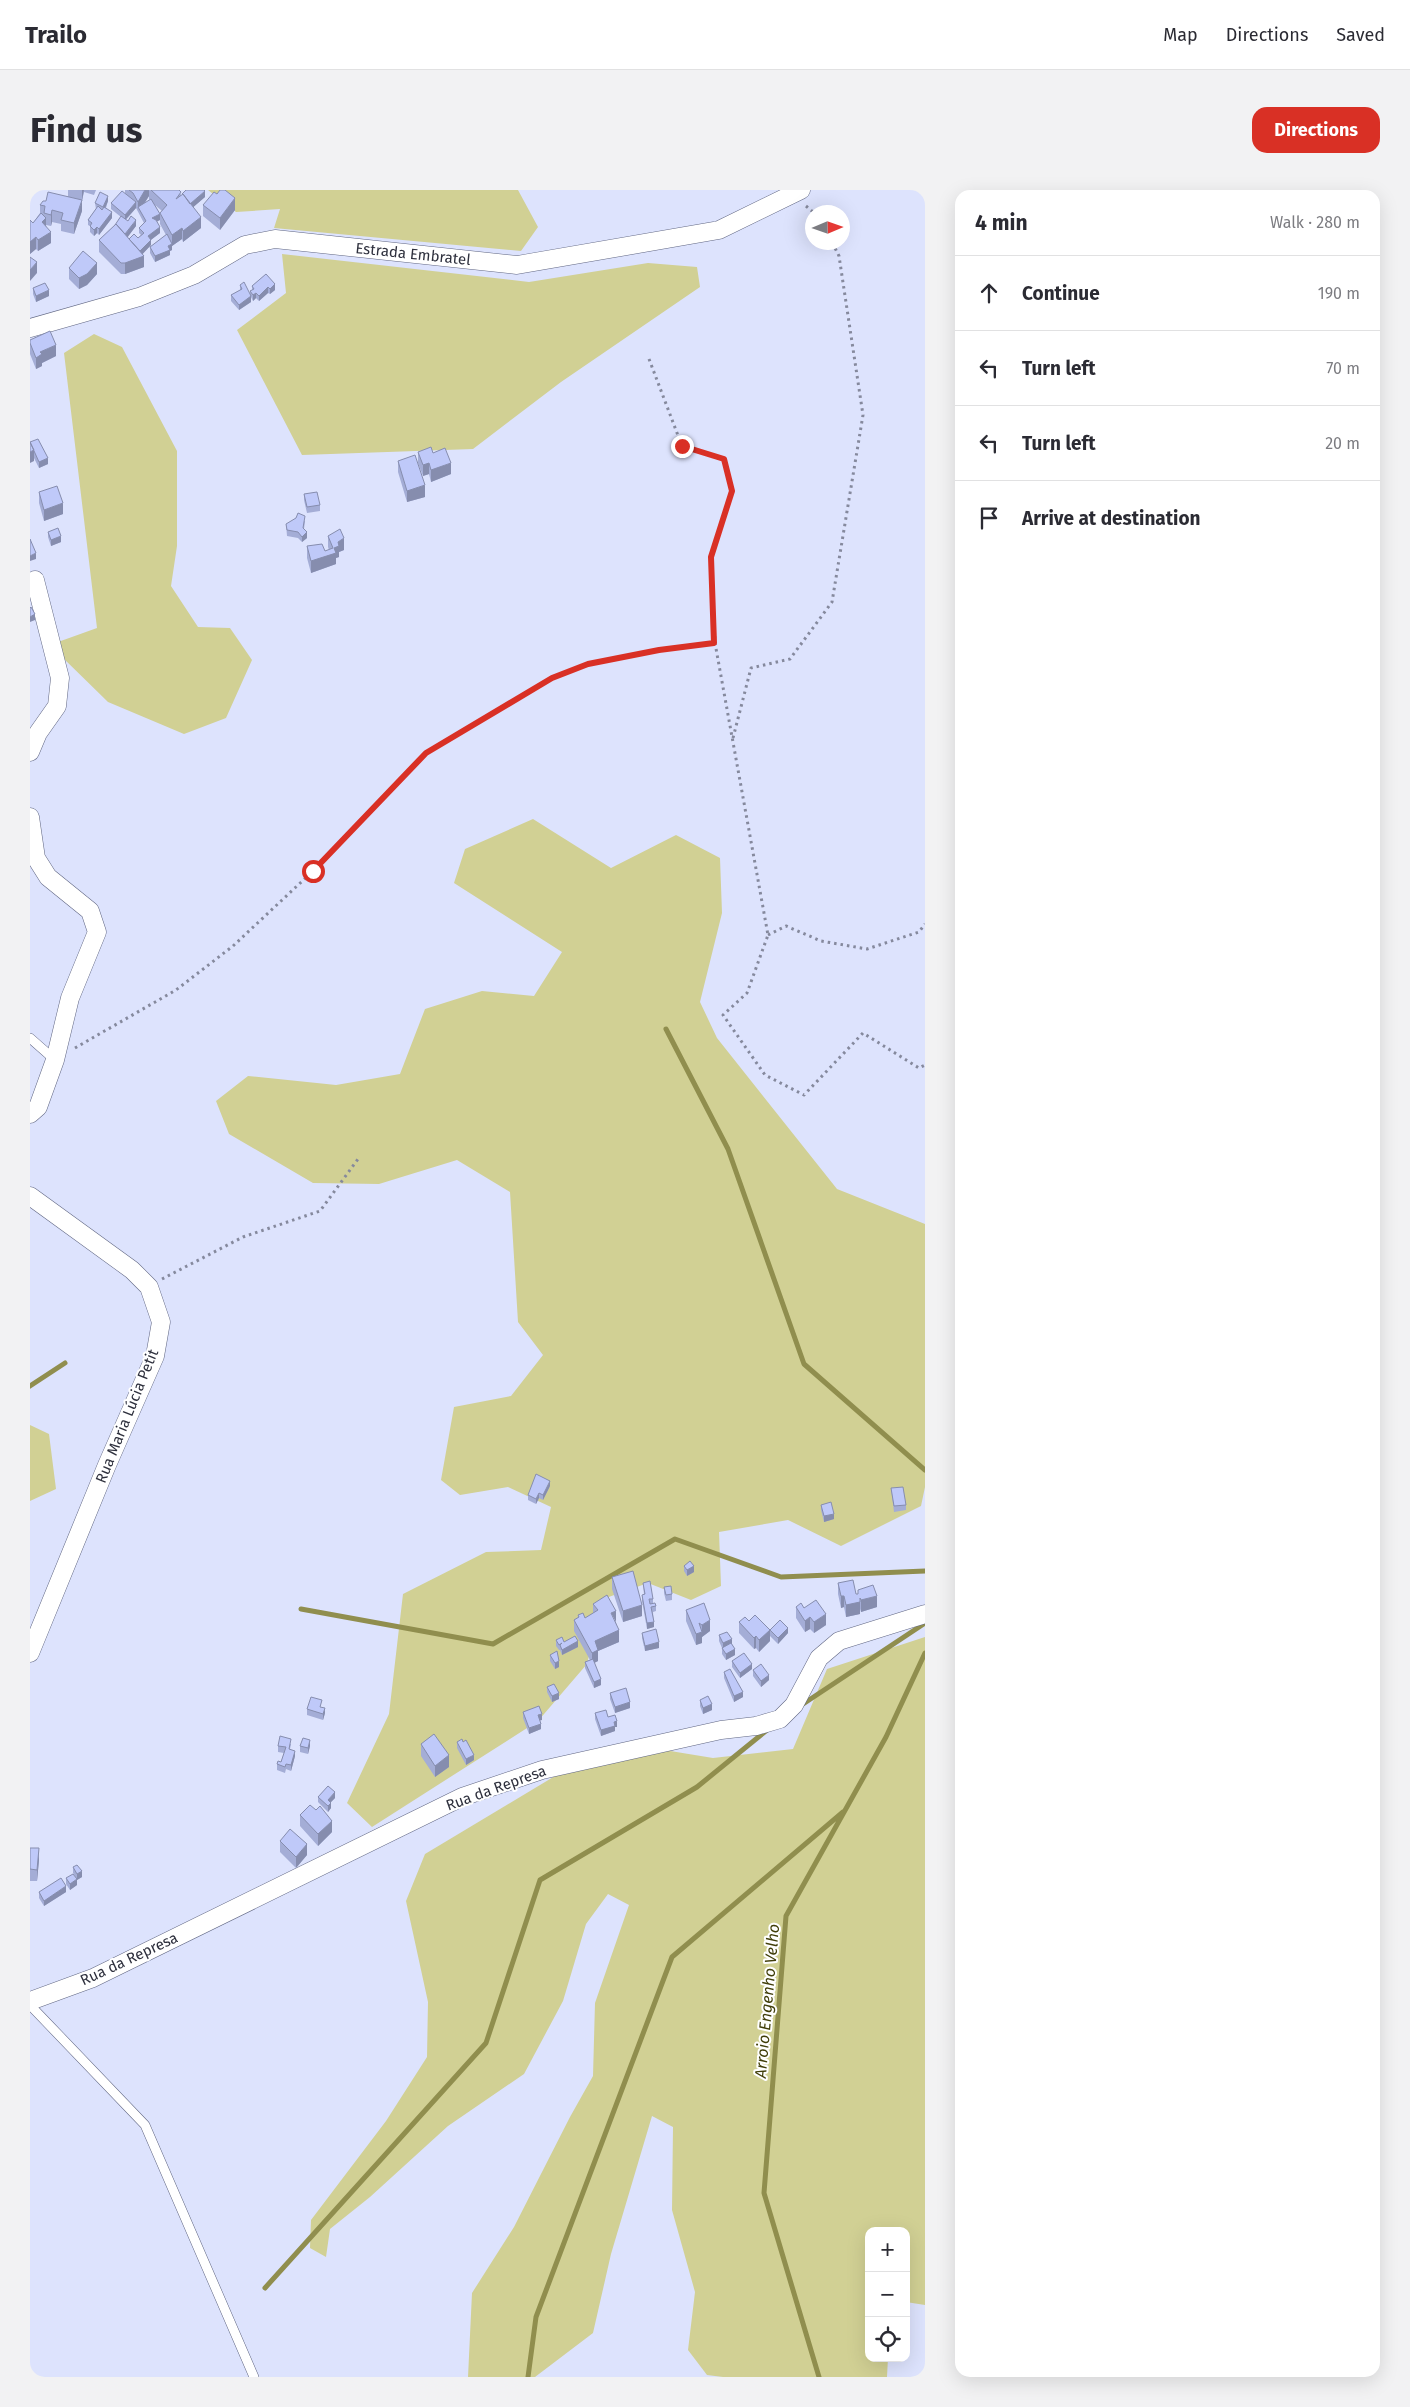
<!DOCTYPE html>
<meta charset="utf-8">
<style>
:root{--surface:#fff;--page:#f2f2f3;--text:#2b2b33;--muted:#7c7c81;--line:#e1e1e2;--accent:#d93025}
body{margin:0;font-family:"Fira Sans",sans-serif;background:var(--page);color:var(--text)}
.controls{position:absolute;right:15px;bottom:15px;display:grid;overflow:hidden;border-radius:10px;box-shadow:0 5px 20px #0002}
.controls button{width:45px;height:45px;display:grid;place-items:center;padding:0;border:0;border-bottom:1px solid var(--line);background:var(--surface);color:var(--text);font:25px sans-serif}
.compass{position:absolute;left:775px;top:15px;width:45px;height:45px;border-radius:50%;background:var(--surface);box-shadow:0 5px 20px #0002;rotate:88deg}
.stop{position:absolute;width:15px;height:15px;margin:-11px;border:4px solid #d93025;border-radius:50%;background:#fff}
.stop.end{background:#d93025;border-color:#fff;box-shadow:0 1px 5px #0008}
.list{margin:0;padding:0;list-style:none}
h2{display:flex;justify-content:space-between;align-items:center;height:65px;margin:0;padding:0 20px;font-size:21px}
h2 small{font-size:16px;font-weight:400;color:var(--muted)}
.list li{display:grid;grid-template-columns:32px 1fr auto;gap:15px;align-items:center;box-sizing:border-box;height:75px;padding:0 20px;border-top:1px solid var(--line)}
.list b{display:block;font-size:19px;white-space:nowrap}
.list em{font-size:16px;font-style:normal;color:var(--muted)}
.icon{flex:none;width:28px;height:28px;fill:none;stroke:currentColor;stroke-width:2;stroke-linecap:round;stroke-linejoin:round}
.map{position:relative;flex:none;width:895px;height:2187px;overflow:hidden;border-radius:15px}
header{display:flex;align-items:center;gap:30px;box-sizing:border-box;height:70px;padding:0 25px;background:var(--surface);border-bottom:1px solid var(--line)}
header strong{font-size:24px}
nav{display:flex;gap:28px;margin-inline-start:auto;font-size:18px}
.intro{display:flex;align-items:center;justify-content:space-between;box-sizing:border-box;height:120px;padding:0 30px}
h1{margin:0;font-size:35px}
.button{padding:12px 22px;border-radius:15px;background:var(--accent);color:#fff;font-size:18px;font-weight:700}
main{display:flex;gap:30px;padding:0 30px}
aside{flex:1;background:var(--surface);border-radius:15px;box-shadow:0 5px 20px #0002}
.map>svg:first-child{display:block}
.green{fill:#d1d094}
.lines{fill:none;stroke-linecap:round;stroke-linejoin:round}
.stream{stroke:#908e4e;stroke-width:5}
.lane-casing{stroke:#616783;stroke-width:10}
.street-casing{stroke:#616783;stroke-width:19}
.path{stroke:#85899d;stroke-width:3;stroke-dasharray:2.5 4;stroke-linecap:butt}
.lane{stroke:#fff;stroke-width:9}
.street{stroke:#fff;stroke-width:18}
.wall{fill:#a4add6;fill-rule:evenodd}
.shaded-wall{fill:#868dae}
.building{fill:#bfc9f9;stroke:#868dae}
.route{stroke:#d93025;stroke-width:6}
.labels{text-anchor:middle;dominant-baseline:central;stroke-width:4;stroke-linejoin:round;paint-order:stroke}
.street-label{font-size:15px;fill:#2e303d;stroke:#fff}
.water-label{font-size:16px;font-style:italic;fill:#403e09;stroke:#fff}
</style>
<header>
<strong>Trailo</strong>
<nav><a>Map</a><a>Directions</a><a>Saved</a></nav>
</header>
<div class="intro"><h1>Find us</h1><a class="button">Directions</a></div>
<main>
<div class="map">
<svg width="895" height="2187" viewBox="0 0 895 2187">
<rect width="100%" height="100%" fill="#dde3fd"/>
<path class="green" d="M178 0H488L508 37 491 61 244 38 250 19 206 22Z
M252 64 499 92 618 73 667 77 670 97 531 192 443 259 272 265 207 140 256 103Z
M64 144 92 157 147 261V356L141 396 168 437 200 438 222 470 196 528 154 544 78 512 31 466 28 452 67 438 34 163Z
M503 629 581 678 646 645 690 668 692 723 670 812 687 848 807 999 895 1034V1297L891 1316 811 1356 758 1330 689 1342 691 1396 661 1410 618 1393 573 1409 557 1474 508 1531 342 1637 317 1613 359 1524 373 1404 456 1362 511 1360 521 1317 478 1297 430 1305 411 1290 424 1217 481 1206 513 1165 488 1132 480 1002 427 970 349 994 283 993 199 944 186 911 218 886 306 895 370 884 395 819 452 801 504 806 532 762 424 693 435 659Z
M0 1235 19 1244 26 1299 0 1311Z
M895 1447V2115L876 2112V2041H839V2168H858L857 2187H693L677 2185 658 2160 665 2102 642 2020 643 1937 622 1926 581 2064 563 2143 505 2187H438L442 2103 484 2037 540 1927 563 1886 565 1813 599 1715 578 1704 556 1734 533 1811 494 1884 418 1936 340 2007 300 2039 296 2067 280 2058 281 2030 356 1931 397 1867 398 1812 376 1711 395 1664 530 1583 616 1557 683 1568 763 1559 797 1479Z"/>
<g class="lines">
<path class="stream" d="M636 839 698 959 774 1174 895 1280
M0 1196 35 1173
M271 1419 463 1454 645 1349 751 1387 895 1381
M770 1516 895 1433
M235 2098 456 1853 510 1690 667 1597 737 1540
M498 2187 506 2127 642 1767 813 1622
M789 2187 734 2003 756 1726 856 1547 895 1463"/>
<g class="lane-casing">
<path id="lane" d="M0 848 25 870
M0 1815 115 1935 224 2187"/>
</g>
<g class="street-casing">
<path id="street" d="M0 138 109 107 164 85 215 55 245 49 487 75 689 40 771 0
M0 562 8 543 27 516 30 488 5 390
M0 627 6 668 18 687 60 721 67 742 40 808 25 870 8 917 0 924
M0 1006 102 1080 119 1097 131 1132 125 1166 77 1275 0 1463
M0 1811 63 1788 432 1607 512 1580 691 1540 726 1536 750 1529 764 1515 789 1468 809 1451 895 1424"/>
</g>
<path class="path" d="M776 16 783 22
M619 169 652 256 694 269 702 301 681 367 685 453 738 745 717 803 693 825 735 885 774 905 833 843 889 878 895 875
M703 548 721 478 760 469 802 412 833 225 809 66 802 52
M738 745 756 736 791 751 837 759 889 742 895 734
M45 858 146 800 203 756 283 681 396 563 522 487 558 474 629 459 685 453
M132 1089 213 1047 290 1021 328 969"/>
<use href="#lane" class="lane"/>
<use href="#street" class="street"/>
</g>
<path class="wall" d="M38 0H66L64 5 54 2 52 11V21L44 44 31 41V34L22 32 21 36 16 35 21 53 8 61 6 59 0 64V30L3 33 10 23V15L38 6Z
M95 0H149L151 5 175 7 163 17 171 38 153 52 152 49 142 56V60L140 61V65L125 72 120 63V57L136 45 130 34V30L127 31 130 43 121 50V55L112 64 114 77 95 84H91L69 62V50L85 35 91 27 81 19V13L95 3ZM119 6V9L120 10 114 14ZM125 15 132 21 130 24ZM106 18 114 33 109 38V43L111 45 108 48 99 49 97 47 106 36 96 30Z
M78 11 76 18 82 28 69 45 67 43 64 46 60 42V36L58 35V30L66 19 65 13Z
M173 15 205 20 190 40 173 26Z
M39 78 67 84 57 95 49 99 39 89Z
M236 84 245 100 240 104 238 103 229 111 226 108 223 111 221 107V112L209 120 201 111V105L210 100V95L220 106V101L222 100V96Z
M3 98 19 106 6 112 3 104Z
M0 150 26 166 12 173V176L6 179 0 164Z
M0 252 18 274 9 278 4 268V271Z
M388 262 403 263 421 284 401 292 399 284 393 286 388 273Z
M368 271 395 307 377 312 368 282Z
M9 302 33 324 14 331 9 313Z
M274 304 290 315V321L277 323 274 310Z
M275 331 274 339 277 348 272 352 268 348 257 346 256 334Z
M18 342 31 352 21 356 18 347Z
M298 346 314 360 309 362V367L306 368V374L281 383 277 368V356L295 361 299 360 298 357Z
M520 1296 513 1310 509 1308 506 1314 498 1310V1305Z
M861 1298 876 1315V1320L864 1322Z
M791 1315 804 1329 794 1332 791 1320Z
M654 1376 664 1382 657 1386 654 1381Z
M582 1387 612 1426 593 1432 582 1399Z
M613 1393 623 1409V1413L626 1416V1421L623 1422 624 1437 617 1439 612 1411V1405H614Z
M808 1393 826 1404H828V1400L847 1417 831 1422 830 1419V1424L816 1427 814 1417 811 1418 808 1404Z
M634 1397 642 1404V1410L636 1411 634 1403Z
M563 1414 586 1432 589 1452 568 1461V1471L564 1473 571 1495 564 1498 555 1478V1472L560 1470 544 1441V1430L548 1427V1425L555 1428 563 1423Z
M766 1417 774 1418 796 1435 784 1443 780 1439 775 1442 766 1428Z
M656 1420 680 1441 672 1447V1453L666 1455 656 1431Z
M719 1431 740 1440 758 1443 748 1454 740 1446V1451L729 1462 726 1458 724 1459 709 1443V1432Z
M612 1443 629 1458 615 1461 612 1448Z
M689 1445 702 1454 705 1465 696 1470 692 1464V1458L689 1451Z
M526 1450 534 1452 548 1457 532 1465 530 1460H529L526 1456Z
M520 1465 529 1477 525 1479 520 1471Z
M702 1471 722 1479 710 1488 702 1477Z
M723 1480 739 1490 731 1497 723 1486Z
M694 1482 713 1507 704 1512 694 1488Z
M517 1497 529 1509 522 1512 517 1502Z
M580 1503 600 1518 585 1523 580 1509Z
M670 1510 682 1520 673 1524 670 1516Z
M277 1519 295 1523 293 1530 277 1525Z
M493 1522 512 1530H510L511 1539 499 1544 493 1528Z
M565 1523 578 1527 587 1537H585V1541L571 1546 565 1529Z
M427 1552 444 1570 436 1575 427 1558Z
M261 1554 260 1559 265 1566 261 1581 256 1579 255 1583 247 1580V1574L251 1572 254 1563 248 1562V1556Z
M391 1554 419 1577 405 1587 391 1566Z
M270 1556H280L278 1564 270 1562Z
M288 1607 305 1608 301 1612V1618L298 1622 288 1612Z
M286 1620 302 1642 288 1656 270 1636V1625Z
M250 1651 277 1665 266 1678 250 1662Z
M0 1661 9 1670 7 1691H0Z
M43 1677 52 1687 47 1690 43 1683Z
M36 1688 47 1695 40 1700 36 1694Z
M9 1702H36L14 1716 9 1708Z"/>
<path class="shaded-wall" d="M52 0H54L52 11V21L44 44V33L52 11Z
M115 0H119V6L110 20 108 17V12Z
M175 1V7L160 20V14Z
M78 6V11L73 23V17Z
M205 8V20L190 40V28Z
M106 12V18L95 30V25Z
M22 20V32L21 36V25Z
M82 22V28L69 45V39Z
M130 24V30L122 34V28Z
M171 27V38L153 52V41Z
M16 28V39L12 32Z
M106 30V36L94 52V46Z
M67 37V43L64 46V40Z
M130 37V43L118 52V46Z
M152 38V49L142 56V45Z
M21 42V53L8 61V50Z
M6 47V59L0 64V52Z
M121 50V55L109 68 114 66V77L95 84V73L108 63Z
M142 54V60L140 61V65L125 72V66L138 56Z
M7 72V83L0 91V80Z
M67 73V84L57 95 49 99V88Z
M245 94V100L240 104V99Z
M238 97V103L229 111V106Z
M19 100V106L6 112V106Z
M226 103V108L223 111V105Z
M221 106V112L209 120V115Z
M26 155V166L12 173V176L6 179V168L10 162Z
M4 260V271L0 273V262Z
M18 268V274L9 278V272Z
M399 273V284L393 286V275Z
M421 273V284L401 292V280Z
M395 295V307L377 312V301Z
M33 313V324L14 331V320Z
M277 342V348L272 352V347Z
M31 346V352L21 356V350Z
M314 348V360L309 362V367L306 368V374L281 383V371L304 358 308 352Z
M6 363V369L0 371V366Z
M5 424V430L0 432V427Z
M520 1291V1296L513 1310V1305Z
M509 1303V1308L506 1314V1309Z
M804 1324V1329L794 1332V1326Z
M664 1376V1382L657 1386V1380Z
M811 1406H814V1417L811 1418Z
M847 1406V1417L831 1422V1410Z
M830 1408V1424L816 1427V1415Z
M612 1415V1426L593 1432V1421Z
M586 1421V1432L581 1423Z
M796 1424V1435L784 1443V1432Z
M780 1427V1439L775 1442V1431Z
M680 1430V1441L672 1447V1435Z
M624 1432V1437L617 1439V1433Z
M758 1438V1443L748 1454V1448Z
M589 1440V1452L568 1461V1471L562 1474V1463L565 1451Z
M740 1440V1451L729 1462V1450Z
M672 1442V1453L666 1455V1444Z
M726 1446V1458L724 1459V1448Z
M702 1449V1454L693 1458V1453Z
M548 1451V1457L532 1465V1460Z
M629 1452V1458L615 1461V1456Z
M705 1459V1465L696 1470V1464Z
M529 1471V1477L525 1479V1473Z
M722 1474V1479L710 1488V1483Z
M739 1485V1490L731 1497V1491Z
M571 1489V1495L564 1498V1492Z
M713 1502V1507L704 1512V1506Z
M529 1503V1509L522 1512V1506Z
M600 1512V1518L585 1523V1517Z
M682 1514V1520L673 1524V1518Z
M295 1518V1523L293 1530V1524Z
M512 1524V1530L508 1531V1525Z
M587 1531V1537H585V1541L571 1546V1540L584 1532Z
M511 1534V1539L499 1544V1538Z
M280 1550V1556L278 1564V1558Z
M265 1561V1566L261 1581V1575Z
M419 1565V1577L405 1587V1576Z
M444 1565V1570L436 1575V1569Z
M305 1602V1608L298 1615V1610Z
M301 1613V1618L298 1622V1616Z
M302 1631V1642L288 1656V1644Z
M277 1654V1665L266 1678V1667Z
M9 1658V1670L7 1691V1680Z
M52 1681V1687L47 1690V1684Z
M47 1689V1695L40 1700V1694Z
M36 1696V1702L14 1716V1711Z"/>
<path class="building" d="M99 0H115L108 12 103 3Z
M121 0H149L151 2 146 9 153 4 171 27 153 41 152 38 142 45 130 23 137 15Z
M156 0H174L175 1 160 14 153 4H152Z
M190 0H195L205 8 190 28 173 15 184 2 187 4Z
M92 1 106 12 95 25 81 13Z
M18 2 52 10 44 33 31 30 33 23 22 20 21 25 14 23 15 16 10 15 13 11H16Z
M70 2 78 6 73 17 65 13Z
M121 9 130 24 122 28 126 30 130 37 118 46 121 50 110 61 99 49 104 44 108 48 114 43 109 38 116 31 108 17Z
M68 16 72 20 74 17 82 22 69 39 67 37 64 40 60 36 62 33 58 30Z
M11 23 16 28 12 32 21 42 8 50 6 47 0 52V30L3 33Z
M91 26 98 31 101 26 106 30 95 44 86 34 85 35Z
M86 34 114 66 95 73H91L69 50Z
M137 44 142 54 138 56 140 60 125 66 120 57Z
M53 61 67 73 57 84 49 88 39 78Z
M0 67 7 72 0 80Z
M236 84 245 94 240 99 238 97 229 106 226 103 223 105 220 101 224 99 222 96Z
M214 92 221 106 209 115 201 105 212 99 210 95Z
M15 93 19 100 6 106 3 98Z
M20 141 26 155 10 162 12 164 6 168 0 153V150Z
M8 249 18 268 9 272 0 252Z
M0 252 4 260 0 262Z
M401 257 403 263 415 258 421 273 401 280 399 273 393 275 388 262Z
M385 265 395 295 377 301 368 271Z
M27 296 33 313 14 320 9 302Z
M287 302 290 315 277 317 274 304Z
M268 323 275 326 273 338 277 342 272 347 268 342 257 340 256 334 266 328Z
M28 338 31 346 21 350 18 342Z
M310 339 314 348 308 352 309 356 304 358 306 363 281 371 277 356 292 354 295 361 303 358 298 346Z
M0 349 6 363 0 366Z
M1 417 5 424 0 427V418Z
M506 1284 520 1291 513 1305 509 1303 506 1309 498 1305Z
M873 1297 876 1315 864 1316 861 1298Z
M801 1312 804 1324 794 1326 791 1315Z
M660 1371 664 1376 657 1380 654 1376Z
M603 1381 612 1415 593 1421 582 1387Z
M823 1390 826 1404H828V1400L843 1395 847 1406 831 1410 830 1408V1412L816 1415 814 1406H811L808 1393Z
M620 1391 623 1409H619L620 1414 625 1413 626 1416 621 1417 624 1432 617 1433 612 1405 615 1404 613 1393Z
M641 1396 642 1404 636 1405 634 1397Z
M577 1405 586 1421 581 1423 589 1440 565 1451 568 1460 562 1463 544 1430 549 1427 548 1425 553 1423 555 1428 568 1420 563 1414Z
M786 1410 796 1424 784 1432 780 1427 775 1431 766 1417 771 1413 774 1418Z
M674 1413 680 1430 672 1435 669 1433 672 1442 666 1444 656 1420Z
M725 1425 740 1440 729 1450 726 1446 724 1448 709 1432 715 1427 719 1431Z
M750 1430 758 1438 748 1448 740 1440Z
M626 1439 629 1452 615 1456 612 1443Z
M697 1442 702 1449 693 1453 689 1445Z
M545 1446 548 1451 532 1460 530 1455 532 1453 529 1455 526 1450 532 1447 534 1452Z
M701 1453 705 1459 696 1464 692 1458Z
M527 1461 529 1471 525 1473 520 1465Z
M714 1463 722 1474 710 1483 702 1471Z
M563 1469 571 1489 564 1492 555 1472Z
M731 1474 739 1485 731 1491 723 1480Z
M700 1479 713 1502 704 1506 694 1482Z
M524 1494 529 1503 522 1506 517 1497Z
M596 1498 600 1512 585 1517 580 1503Z
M678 1506 682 1514 673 1518 670 1510Z
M281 1507 292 1510 290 1517 295 1518 293 1524 277 1519Z
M509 1516 512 1524 508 1525 511 1534 499 1538 493 1522Z
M576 1520 578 1527 585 1525 587 1531 584 1532 585 1536 571 1540 565 1523Z
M404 1544 419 1565 405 1576 391 1554Z
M250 1546 261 1549 259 1559 265 1561 261 1575 256 1574 255 1577 247 1574 248 1571 251 1572 256 1557 248 1556Z
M273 1548 280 1550 278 1558 270 1556Z
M432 1549 433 1552 436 1550 444 1565 436 1569 427 1552Z
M298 1596 305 1602 298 1610 301 1613 298 1616 288 1607Z
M280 1615 286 1620 290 1616 302 1631 288 1644 270 1625Z
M260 1639 277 1654 266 1667 250 1651Z
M0 1658H9L7 1680 0 1679Z
M47 1675 52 1681 47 1684 43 1677Z
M43 1684 47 1689 40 1694 36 1688Z
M31 1688 36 1696 14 1711 9 1702Z"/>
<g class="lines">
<path class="route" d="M283 681 396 563 522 488 558 474 629 460 684 453 681 367 702 301 694 269 652 256"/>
</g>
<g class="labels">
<g class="street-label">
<text transform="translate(383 64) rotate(6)">Estrada Embratel</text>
<text transform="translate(97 1226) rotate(-68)">Rua Maria Lúcia Petit</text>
<text transform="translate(466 1598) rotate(-20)">Rua da Represa</text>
<text transform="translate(99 1769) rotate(-25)">Rua da Represa</text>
</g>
<g class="water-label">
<text transform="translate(737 1811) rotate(-85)">Arroio Engenho Velho</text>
</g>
</g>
</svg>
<div class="controls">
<button>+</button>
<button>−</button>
<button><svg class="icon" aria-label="locate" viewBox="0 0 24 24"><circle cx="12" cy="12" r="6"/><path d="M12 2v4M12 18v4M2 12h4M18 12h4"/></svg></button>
</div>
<svg class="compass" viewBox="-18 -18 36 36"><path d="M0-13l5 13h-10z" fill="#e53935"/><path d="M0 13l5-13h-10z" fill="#7c7c81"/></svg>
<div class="stop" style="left:283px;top:681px"></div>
<div class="stop end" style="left:652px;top:256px"></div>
</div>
<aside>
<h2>4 min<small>Walk · 280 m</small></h2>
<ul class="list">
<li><svg class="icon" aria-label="ahead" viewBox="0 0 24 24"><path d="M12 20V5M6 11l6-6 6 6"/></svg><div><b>Continue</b></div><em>190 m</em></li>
<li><svg class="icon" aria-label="left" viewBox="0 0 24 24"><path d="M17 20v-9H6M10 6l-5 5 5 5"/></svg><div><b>Turn left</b></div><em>70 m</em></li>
<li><svg class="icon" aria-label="left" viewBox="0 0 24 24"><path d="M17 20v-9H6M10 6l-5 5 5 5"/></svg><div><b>Turn left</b></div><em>20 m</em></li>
<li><svg class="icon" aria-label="arrive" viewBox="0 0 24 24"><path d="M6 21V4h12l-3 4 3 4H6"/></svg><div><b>Arrive at destination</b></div></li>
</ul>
</aside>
</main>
